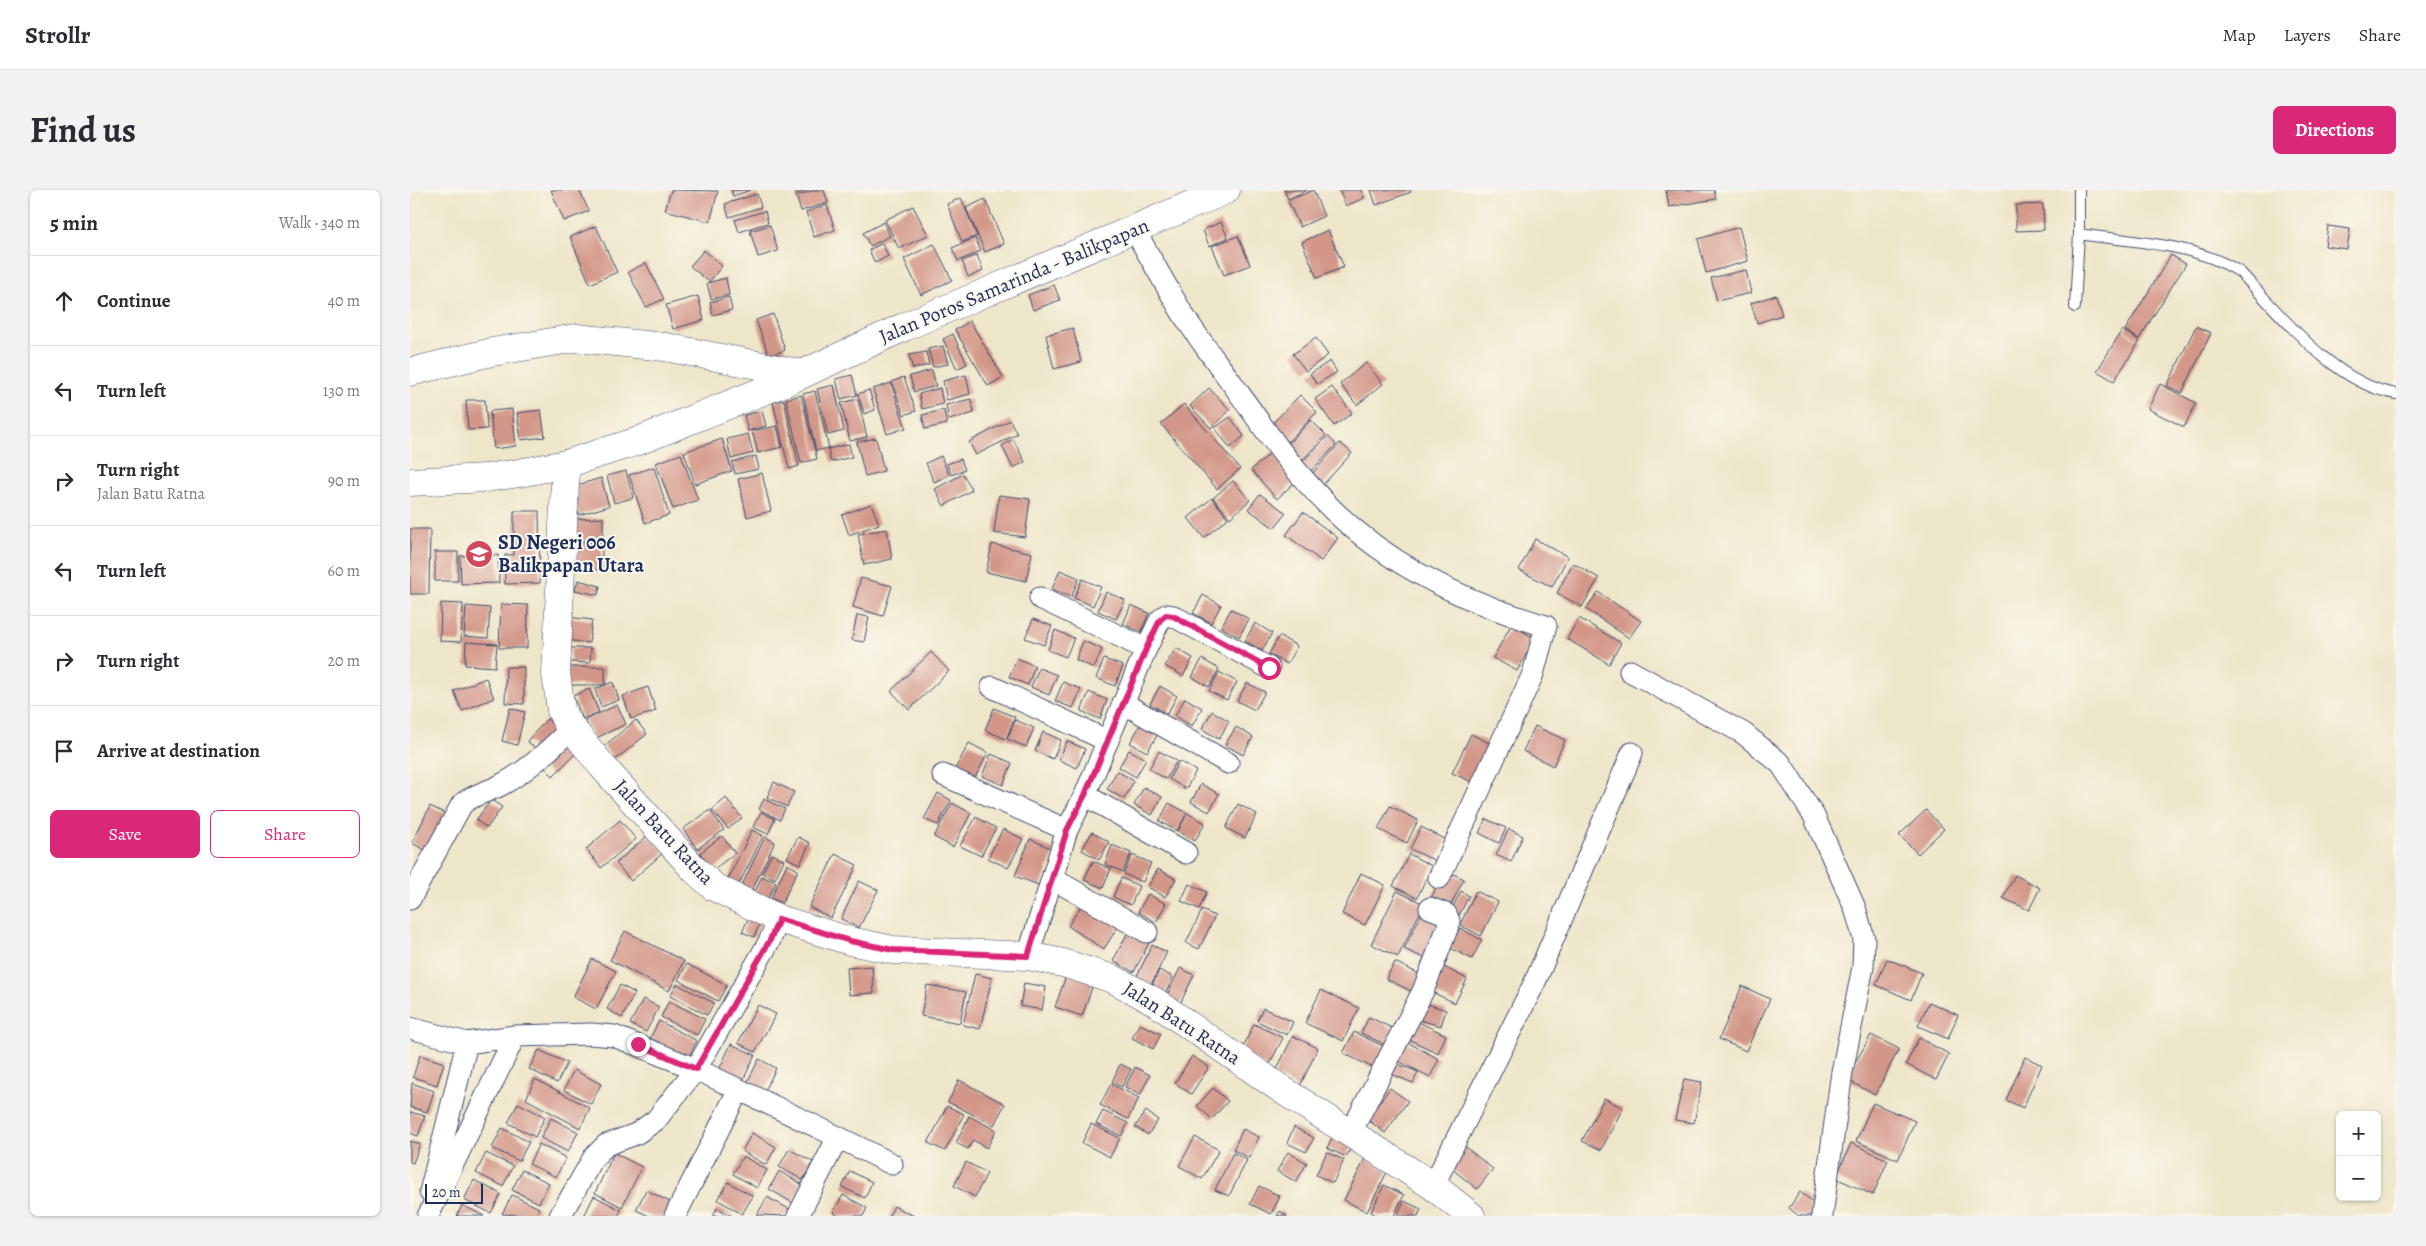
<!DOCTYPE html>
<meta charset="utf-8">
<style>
:root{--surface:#fff;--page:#f2f2f3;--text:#2b2b33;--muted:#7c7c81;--line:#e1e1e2;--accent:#db2777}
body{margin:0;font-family:Alegreya,serif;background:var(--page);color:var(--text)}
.controls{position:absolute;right:15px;bottom:15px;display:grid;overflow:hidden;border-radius:8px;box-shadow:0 1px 4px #0004}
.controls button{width:45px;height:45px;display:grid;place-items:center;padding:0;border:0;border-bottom:1px solid var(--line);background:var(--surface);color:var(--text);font:25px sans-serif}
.scale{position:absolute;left:15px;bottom:12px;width:58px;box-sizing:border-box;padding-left:5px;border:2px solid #1b2f5e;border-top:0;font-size:14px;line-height:18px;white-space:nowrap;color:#1b2f5e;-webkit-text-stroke:4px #fbf7ec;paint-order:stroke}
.stop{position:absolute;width:15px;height:15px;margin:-11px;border:4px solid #db2777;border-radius:50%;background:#fff}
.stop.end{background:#db2777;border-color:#fff;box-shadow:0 1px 5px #0008}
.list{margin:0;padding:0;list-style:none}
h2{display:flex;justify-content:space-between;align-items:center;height:65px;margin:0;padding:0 20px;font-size:21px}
h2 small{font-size:16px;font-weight:400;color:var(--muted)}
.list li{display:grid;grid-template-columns:32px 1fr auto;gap:15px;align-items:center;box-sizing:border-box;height:90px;padding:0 20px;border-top:1px solid var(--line)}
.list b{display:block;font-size:19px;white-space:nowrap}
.list p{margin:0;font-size:16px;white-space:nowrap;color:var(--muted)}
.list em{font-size:16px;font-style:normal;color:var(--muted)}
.actions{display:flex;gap:10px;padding:15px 20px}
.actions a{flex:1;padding:11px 0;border:1px solid var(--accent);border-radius:8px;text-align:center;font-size:18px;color:var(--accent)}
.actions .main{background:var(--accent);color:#fff}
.icon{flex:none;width:28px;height:28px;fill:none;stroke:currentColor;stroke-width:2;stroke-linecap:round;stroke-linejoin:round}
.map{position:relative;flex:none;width:1986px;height:1026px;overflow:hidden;border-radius:8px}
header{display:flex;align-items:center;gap:30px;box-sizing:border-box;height:70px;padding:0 25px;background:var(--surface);border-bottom:1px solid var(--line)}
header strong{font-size:24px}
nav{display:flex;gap:28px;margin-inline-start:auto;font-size:18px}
.intro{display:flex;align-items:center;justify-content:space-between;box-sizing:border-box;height:120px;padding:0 30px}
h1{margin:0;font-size:35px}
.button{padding:12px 22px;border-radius:8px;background:var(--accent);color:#fff;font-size:18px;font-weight:700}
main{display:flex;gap:30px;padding:0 30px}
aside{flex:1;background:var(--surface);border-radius:8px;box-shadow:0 1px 4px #0004}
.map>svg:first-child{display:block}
.building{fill:#d39789}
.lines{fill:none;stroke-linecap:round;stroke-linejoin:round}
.lane-casing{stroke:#3b4a6e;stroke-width:12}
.street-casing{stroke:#3b4a6e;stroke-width:23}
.secondary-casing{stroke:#3b4a6e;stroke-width:29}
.highway-casing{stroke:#3b4a6e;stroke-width:29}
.lane{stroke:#fff;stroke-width:10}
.street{stroke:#fff;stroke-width:21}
.secondary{stroke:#fff;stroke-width:28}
.highway{stroke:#fff;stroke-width:28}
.route{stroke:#db2777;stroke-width:6}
.labels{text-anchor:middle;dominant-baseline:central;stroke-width:4;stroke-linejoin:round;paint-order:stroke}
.street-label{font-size:20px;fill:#1b2f5e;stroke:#fbf7ec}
.poi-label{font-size:20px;font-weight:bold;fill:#1b2f5e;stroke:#fbf7ec;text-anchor:start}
</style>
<header>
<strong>Strollr</strong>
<nav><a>Map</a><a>Layers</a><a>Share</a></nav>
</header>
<div class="intro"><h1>Find us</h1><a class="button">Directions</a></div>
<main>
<aside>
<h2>5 min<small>Walk · 340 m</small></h2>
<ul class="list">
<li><svg class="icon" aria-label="ahead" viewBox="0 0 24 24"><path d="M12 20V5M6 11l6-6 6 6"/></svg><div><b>Continue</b></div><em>40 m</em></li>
<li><svg class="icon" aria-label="left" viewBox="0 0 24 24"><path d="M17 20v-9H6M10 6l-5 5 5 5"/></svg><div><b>Turn left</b></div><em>130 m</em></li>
<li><svg class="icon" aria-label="right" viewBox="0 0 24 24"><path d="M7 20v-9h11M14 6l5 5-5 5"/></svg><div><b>Turn right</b><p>Jalan Batu Ratna</p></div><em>90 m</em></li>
<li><svg class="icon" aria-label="left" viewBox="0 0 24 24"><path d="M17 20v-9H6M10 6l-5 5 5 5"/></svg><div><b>Turn left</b></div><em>60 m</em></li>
<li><svg class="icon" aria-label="right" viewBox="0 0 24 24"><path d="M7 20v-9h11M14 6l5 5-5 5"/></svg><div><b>Turn right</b></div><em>20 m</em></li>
<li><svg class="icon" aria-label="arrive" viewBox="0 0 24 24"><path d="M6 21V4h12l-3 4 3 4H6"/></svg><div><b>Arrive at destination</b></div></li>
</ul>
<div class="actions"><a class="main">Save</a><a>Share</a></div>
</aside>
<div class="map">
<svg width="1986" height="1026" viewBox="0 0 1986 1026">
<rect width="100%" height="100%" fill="#fbf7ec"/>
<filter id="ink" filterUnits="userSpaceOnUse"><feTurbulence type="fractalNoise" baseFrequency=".02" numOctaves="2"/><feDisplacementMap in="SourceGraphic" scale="10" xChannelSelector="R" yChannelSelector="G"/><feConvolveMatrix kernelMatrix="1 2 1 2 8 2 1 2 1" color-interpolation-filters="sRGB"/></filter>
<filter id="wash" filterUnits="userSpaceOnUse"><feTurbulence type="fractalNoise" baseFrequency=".0096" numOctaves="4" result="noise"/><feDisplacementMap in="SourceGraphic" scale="20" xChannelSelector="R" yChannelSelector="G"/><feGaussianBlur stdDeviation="1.12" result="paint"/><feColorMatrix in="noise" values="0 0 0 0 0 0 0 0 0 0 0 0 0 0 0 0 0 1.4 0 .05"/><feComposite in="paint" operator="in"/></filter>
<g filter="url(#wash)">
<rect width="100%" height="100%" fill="#eee6c9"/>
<g id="blocks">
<path class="building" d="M141 0H169L179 21 154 31Z
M261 0 308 1 300 32 255 20Z
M321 0H341L323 6Z
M385 0H397L386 4Z
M405 0H414L418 13 391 21 386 6Z
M874 0H897L878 9Z
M903 0 914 26 890 37 878 11Z
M929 0H951L954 8 936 16Z
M961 0H1000L1001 2 966 15Z
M1256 0H1304L1306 9 1259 17Z
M347 4 351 17 319 27 315 14Z
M551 8 567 46 552 52 537 14Z
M575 9 594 54 575 62 556 18Z
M1633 14 1634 40 1606 41V15Z
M417 15 425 40 404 47 396 22Z
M503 16 518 45 489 59 475 30Z
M355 21 358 33 329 42 325 30Z
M474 32 480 46 460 56 453 43Z
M811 32 818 48 799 56 793 40Z
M360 35 368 61 348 67 340 41Z
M186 36 207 82 180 94 160 47Z
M1918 36 1940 39 1937 59 1915 56Z
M1329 37 1338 71 1296 83 1288 49Z
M918 40 934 77 907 88 892 52Z
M828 46 840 75 814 85 802 56Z
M565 48 571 61 548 71 542 58Z
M472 53 478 66 465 73 459 60Z
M524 54 542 90 511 105 494 69Z
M294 60 312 76 299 92 280 76Z
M567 65 573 81 558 87 552 71Z
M1761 65 1776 74 1729 149 1715 140Z
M236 73 254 109 236 117 218 82Z
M1336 80 1341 103 1307 111 1301 88Z
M316 88 319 105 301 109 297 93Z
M644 95 650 110 623 120 618 105Z
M1366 105 1372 125 1347 133 1341 113Z
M288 106 294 130 263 139 256 115Z
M319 107 322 120 303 125 300 112Z
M363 124 375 160 359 166 346 130Z
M560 131 593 187 578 196 545 140Z
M1786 136 1801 143 1772 203 1757 196Z
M663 138 671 172 644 179 636 145Z
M1712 140 1730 151 1704 191 1687 181Z
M543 144 557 174 547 179 533 149Z
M906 148 918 165 896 181 883 164Z
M533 156 538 174 523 177 518 159Z
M516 162 519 175 503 179 499 165Z
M920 171 927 182 907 194 900 184Z
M956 173 973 194 947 215 930 194Z
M522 180 526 196 504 202 500 186Z
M442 185 447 205 431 209 426 189Z
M556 185 560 204 537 210 533 191Z
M494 187 506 221 494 225 482 192Z
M481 193 496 238 477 244 463 199Z
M1750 194 1786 213 1774 237 1738 219Z
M424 195 434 241 418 245 407 199Z
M922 197 942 223 924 236 905 209Z
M530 198 533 214 512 219 509 204Z
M799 198 820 220 801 238 780 216Z
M459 200 465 220 454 224 448 204Z
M405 201 419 258 406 261 393 204Z
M391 205 407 269 391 273 376 209Z
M890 205 907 222 874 256 857 239Z
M448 209 457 247 440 251 431 213Z
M561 209 564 223 539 230 536 215Z
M56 210H75L77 239 58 240Z
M374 210 389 276 379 279 363 212Z
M774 214 830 279 807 299 751 234Z
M102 219 106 256 84 259 80 221Z
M131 220 135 247 111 250 107 223Z
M534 220 537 234 515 239 512 225Z
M352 221 356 236 338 241 334 225Z
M820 227 834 246 820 258 805 238Z
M600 230 607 244 566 265 559 252Z
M901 230 916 245 890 272 875 257Z
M367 236 372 257 348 263 342 241Z
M338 244 343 263 321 269 317 249Z
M918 246 926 255 900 282 891 273Z
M466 248 474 281 455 286 447 252Z
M312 249 322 281 285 294 274 262Z
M603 249 615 272 603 278 592 256Z
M930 253 942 263 910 298 899 287Z
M439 254 442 267 421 272 418 259Z
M863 261 888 289 867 309 841 280Z
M271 264 288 310 263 319 246 273Z
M346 266 349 279 325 284 322 272Z
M531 266 539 285 524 292 516 273Z
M551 269 555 280 541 285 537 274Z
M244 277 259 325 235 333 219 285Z
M216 281 223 308 204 313 197 286Z
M352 283 361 321 337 327 328 289Z
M553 284 562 300 534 316 525 299Z
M191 288 199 316 169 325 161 297Z
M823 291 840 310 820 328 803 308Z
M850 304 876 323 864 338 838 319Z
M589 305 620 309 615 347 584 343Z
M802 308 818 328 794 348 778 328Z
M461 314 469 334 439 345 432 325Z
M104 321H129L130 393 95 394V365H104Z
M893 322 928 348 911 371 876 345Z
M193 328V351H166V329Z
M0 339H20L19 404H0Z
M477 339 482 369 454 375 448 344Z
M1125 349 1158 367 1142 397 1109 380Z
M165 353H192V380L165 379Z
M582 354 622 363 616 391 576 382Z
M25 362H48V391H25Z
M88 365 89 393 51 394 50 366Z
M1163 373 1189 388 1172 417 1147 403Z
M650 380 669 388 661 407 642 399Z
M451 388 482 396 473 426 443 417Z
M672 389 691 397 683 416 664 408Z
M168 390 190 396 188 405 165 400Z
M696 402 715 410 706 429 688 421Z
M1188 402 1231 431 1219 448 1176 419Z
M793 405 811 415 801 433 783 423Z
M31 413 53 414 51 452 30 451Z
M91 414 118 415 117 458H89Z
M721 415 739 423 731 442 713 434Z
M56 416 80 418 78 448 54 446Z
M821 419 839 429 829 447 811 437Z
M447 425 459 427 454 452 442 450Z
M158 427 182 430 179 453 155 450Z
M1169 428 1211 453 1199 474 1157 449Z
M623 429 642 436 634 455 615 448Z
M845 433 862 443 852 461 835 451Z
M1101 435 1125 448 1107 481 1083 468Z
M645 440 664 448 656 467 638 460Z
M869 446 887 456 877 474 859 464Z
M673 451 692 459 684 478 666 470Z
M56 452 87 454 85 477 55 475Z
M161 458H181L180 473 160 472Z
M766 458 783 468 773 486 755 476Z
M521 462 539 481 499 520 481 501Z
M607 468 625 476 618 495 599 487Z
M694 469 713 476 705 496 686 488Z
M792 469 809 479 799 497 782 487Z
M96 477H114V514L95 513Z
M158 477H195V495H158Z
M629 478 647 485 639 505 621 497Z
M809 482 827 492 817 510 799 501Z
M76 488 84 508 52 521 44 501Z
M203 492 209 510 191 517 185 499Z
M653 492 671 499 663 518 645 511Z
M837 493 855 502 845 520 827 511Z
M750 496 767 506 757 524 740 514Z
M238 497 246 521 221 529 213 506Z
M179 499 189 522 173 529 163 506Z
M679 502 697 510 690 529 671 521Z
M775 508 792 518 782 536 765 526Z
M207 515 216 534 184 549 175 530Z
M100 518 115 522 107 555 92 551Z
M584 518 605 527 596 549 575 540Z
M802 521 819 531 809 549 792 539Z
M137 529 151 541 131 563 117 551Z
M226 530 237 544 205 570 194 556Z
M605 530 624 538 616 557 597 549Z
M730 535 748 544 737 562 720 553Z
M1125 536 1155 550 1143 576 1113 561Z
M826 537 843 547 833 565 815 555Z
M633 542 651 550 643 569 625 561Z
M1061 544 1081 554 1062 592 1042 583Z
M157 548 169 560 143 586 131 574Z
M657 551 675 559 667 578 649 570Z
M559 553 578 563 564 589 545 579Z
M719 560 736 569 726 587 709 577Z
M749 561 767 571 756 589 739 579Z
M581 564 602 573 593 595 572 586Z
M769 571 786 581 776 599 759 589Z
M707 581 724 591 714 609 697 599Z
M364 592 384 602 377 617 357 607Z
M791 594 809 604 799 622 781 612Z
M734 597 752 607 742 625 724 615Z
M528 603 541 610 528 635 514 629Z
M316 608 332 628 318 639 302 620Z
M354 609 375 619 370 630 349 619Z
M81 610 92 617 77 638 66 630Z
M542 613 561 623 543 657 524 647Z
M759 613 795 633 785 651 768 641 776 625 767 641 749 631Z
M828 614 847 624 835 648 816 638Z
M20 616 38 625 20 663 2 653Z
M980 616 1008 630 997 653 968 639Z
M300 620 314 640 287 659 273 639Z
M1516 620 1534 639 1508 664 1489 645Z
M351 622 365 629 358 644 343 637Z
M566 627 586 638 571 666 550 656Z
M1076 629 1096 638 1089 653 1069 643Z
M210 630 226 649 191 678 176 659Z
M1011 637 1037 650 1026 671 1000 659Z
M593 639 613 649 598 678 578 668Z
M1099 639 1113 646 1101 672 1086 665Z
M342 640 353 646 328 696 317 691Z
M682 642 699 652 689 670 672 660Z
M238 645 254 662 221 691 206 673Z
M312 646 325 663 303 680 290 663Z
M355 647 365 652 342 700 332 695Z
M388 647 400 653 390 674 377 668Z
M620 649 645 660 631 696 605 686Z
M702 655 721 663 713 682 695 674Z
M362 664 374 670 365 689 352 683Z
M425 664 447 675 421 728 399 717Z
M999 664 1022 676 1007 708 983 696Z
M722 665 741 673 733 692 714 684Z
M683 671 701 679 693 698 674 690Z
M377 674 388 680 372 713 361 708Z
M748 679 766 689 755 707 738 697Z
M1035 680 1054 689 1040 717 1021 708Z
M951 683 975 695 955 735 932 724Z
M1605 685 1630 698 1619 720 1593 708Z
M352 686 366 693 356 712 343 706Z
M711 688 729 696 721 715 703 707Z
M449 691 468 700 449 738 431 729Z
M779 694 797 702 789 719 771 711Z
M987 701 1014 714 988 767 961 754Z
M1051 701 1059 706 1046 731 1038 727Z
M1066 701 1088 712 1071 746 1050 735Z
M738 704 756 714 746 732 728 722Z
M673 713 709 735 694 759 658 736Z
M792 720 805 726 789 759 776 753Z
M1013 721 1032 730 1014 768 994 759Z
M339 727 350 733 344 747 332 742Z
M1050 738 1072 750 1062 769 1040 758Z
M719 740 740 751 724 782 703 771Z
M215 741 274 771 259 801 200 770Z
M742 755 757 762 739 799 724 792Z
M182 769 206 781 186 819 163 807Z
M1477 769 1512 783 1501 810 1466 795Z
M985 772 1011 785 1003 802 976 789Z
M277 774 317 795 308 811 268 790Z
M462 776 464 803 439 805 437 778Z
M1034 777 1057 789 1045 813 1022 802Z
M770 778 784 785 768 818 754 811Z
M749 780 763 787 753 808 739 801Z
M657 783 684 792 672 826 645 817Z
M565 784 582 788 570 839 553 835Z
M614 793 636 797 632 820 610 816Z
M267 794 304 813 297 825 260 806Z
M210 795 225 803 212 828 197 819Z
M517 795 556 802 550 833 511 826Z
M1332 796 1360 809 1336 861 1309 849Z
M911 800 949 818 933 851 895 833Z
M233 809 249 817 236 842 220 834Z
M259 811 295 829 287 845 251 827Z
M1519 812 1548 825 1538 849 1508 836Z
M1014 813 1036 820 1031 836 1009 830Z
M348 815 366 824 345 862 328 853Z
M853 818 883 832 877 845 847 831Z
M959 827 986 840 978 856 951 843Z
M1004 830 1036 845 1028 863 996 848Z
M249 831 287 851 278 868 240 848Z
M730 834 751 844 743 859 722 848Z
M844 834 873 848 858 877 830 863Z
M944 842 977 858 967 880 933 863Z
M1461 845 1489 859 1465 905 1436 889Z
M883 846 908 858 889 898 864 885Z
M1509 848 1539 864 1526 890 1496 874Z
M995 851 1029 869 1020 887 986 870Z
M321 854 345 865 330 897 306 886Z
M129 860 157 873 147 893 119 879Z
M10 865 34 873 27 895 3 887Z
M782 866 799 877 781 904 765 893Z
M1615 867 1632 875 1613 918 1596 910Z
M349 869 366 878 355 901 337 893Z
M985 873 1008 882 1003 893 981 884Z
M710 874 721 879 712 897 702 892Z
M725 877 740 885 730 905 715 897Z
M164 880 191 894 181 914 154 900Z
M125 889 180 918 170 938 116 909Z
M1274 889 1292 892 1284 933 1265 930Z
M549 890 595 914 584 935 538 912Z
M2 893 24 901 17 922 0 917Z
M701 894 729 908 718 929 690 915Z
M803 898 818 911 802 929 787 916Z
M980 898 998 911 975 943 957 929Z
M1194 908 1213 918 1191 960 1172 951Z
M108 913 135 927 125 947 98 933Z
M1463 913 1505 931 1488 970 1446 951Z
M537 916 554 924 535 961 518 953Z
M693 921 718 933 711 946 686 934Z
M736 921 748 930 738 945 725 937Z
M0 922 15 926 8 946 0 943Z
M559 926 586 940 577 958 563 950 558 959 546 953Z
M141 928 168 942 158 962 131 948Z
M681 934 710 948 700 967 672 953Z
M884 937 904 948 896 962 877 953Z
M92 938 119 952 109 971 82 958Z
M833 939 849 947 839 968 823 960Z
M342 943 366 957 356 975 332 961Z
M923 946 942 956 936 967 917 958Z
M785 947 809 960 792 989 769 976Z
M0 951 10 954 3 973 0 972Z
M1441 953 1478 970 1463 1005 1426 988Z
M129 954 156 968 146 987 119 974Z
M1053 955 1083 979 1067 999 1037 975Z
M379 959 403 972 393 990 369 977Z
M878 962 897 973 886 992 867 981Z
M917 962 934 970 923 993 906 985Z
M76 963 103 976 93 996 66 983Z
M204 963 232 977 212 1017 185 1003Z
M823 963 837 970 819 1006 805 1000Z
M333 966 357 980 347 998 323 984Z
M955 969 978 980 957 1022 934 1010Z
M556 972 577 983 565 1007 544 996Z
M112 980 139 993 129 1013 102 1000Z
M369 981 393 995 383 1013 359 999Z
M440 981 462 992 455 1008 432 997Z
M64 990 91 1004 81 1023 54 1010Z
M318 992 343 1006 332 1024 308 1010Z
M974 995 994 1005 984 1026H968L961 1022Z
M849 996 870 1006 861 1024 840 1014Z
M236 1000 264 1014 257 1026H239L226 1020Z
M1390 1002 1408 1016 1400 1026H1389L1379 1018Z
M102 1005 129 1018 125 1026 92 1024Z
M433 1005 457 1018 453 1026H429L423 1023Z
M184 1006 211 1020 208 1026H174Z
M357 1007 381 1020 378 1026 347 1025Z
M994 1011 1011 1019 1008 1026H987Z
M52 1015 74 1026H47Z
M484 1016 504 1026H479Z
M307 1018 322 1026H303Z
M870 1021 877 1026H867Z"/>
</g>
</g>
<g filter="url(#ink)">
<use href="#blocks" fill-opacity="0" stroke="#3b4a6e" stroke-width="1"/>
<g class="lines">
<g class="lane-casing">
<path id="lane" d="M1669 44C1722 52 1784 53 1830 82 1872 126 1924 194 1986 204
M1665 117 1669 44V0"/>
</g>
<g class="street-casing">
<path id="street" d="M724 39C740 67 755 94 771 121 787 147 806 171 824 196 855 240 885 284 925 322 983 378 1061 414 1136 436L1123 484 1029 688
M630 408 736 459
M1220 481 1333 543 1371 574 1404 626 1445 718 1454 749 1453 777 1432 882 1412 1026
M582 497 698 551
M713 513 818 573
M533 585 657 640
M675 605 776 663
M643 689 737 742
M0 709 52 614C64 604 78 602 91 595 118 581 140 559 162 538
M369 729 360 750 286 879 428 947 388 1026
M618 766 657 640 675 605 736 459 750 430 756 425 763 426 859 478
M0 838 57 853 105 846 181 844 204 846 286 879 246 930 226 944 196 955 184 967 150 1026
M940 944 1013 801 1037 739 1039 731 1036 724 1020 718
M428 947 482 974
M1023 996 1125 792 1222 563
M20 1002 57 853
M18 1026 105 846
M265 1026 328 901"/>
</g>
<g class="secondary-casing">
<path id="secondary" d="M156 274 146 484 151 520 156 531 193 577 285 680 304 697 369 729 440 751 483 760 618 766 653 773 703 789 744 811 874 901 1023 996 1061 1026"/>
</g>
<g class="highway-casing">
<path id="highway" d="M0 182 82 162 166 148 255 157 393 184
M0 292 76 288 109 283 156 274 228 251 373 193 494 137 816 0"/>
</g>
<use href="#lane" class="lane"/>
<use href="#street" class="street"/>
<use href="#secondary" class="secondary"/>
<use href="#highway" class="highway"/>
</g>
</g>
<g class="lines" filter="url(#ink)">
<path class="route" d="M228 854 286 879 360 750 369 729 440 751 483 760 618 766 657 640 675 605 736 459 750 430 756 425 763 426 859 478"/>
</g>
<defs>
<g id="school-disc" transform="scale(1.4375)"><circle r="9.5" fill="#d1495b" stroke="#fbf7ec"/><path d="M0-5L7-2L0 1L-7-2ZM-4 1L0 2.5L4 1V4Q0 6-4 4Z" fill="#fff"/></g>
</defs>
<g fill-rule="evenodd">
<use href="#school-disc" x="69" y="364"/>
</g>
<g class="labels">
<g class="street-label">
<text transform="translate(604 91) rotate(-23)">Jalan Poros Samarinda - Balikpapan</text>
<text transform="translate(254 642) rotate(47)">Jalan Batu Ratna</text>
<text transform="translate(772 833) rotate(33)">Jalan Batu Ratna</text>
</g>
<g class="poi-label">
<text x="88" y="352">SD Negeri 006<tspan x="88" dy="23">Balikpapan Utara</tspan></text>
</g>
</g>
</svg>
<div class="controls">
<button>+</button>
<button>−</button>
</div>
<div class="scale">20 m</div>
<div class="stop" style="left:859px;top:478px"></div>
<div class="stop end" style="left:228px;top:854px"></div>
</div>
</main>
